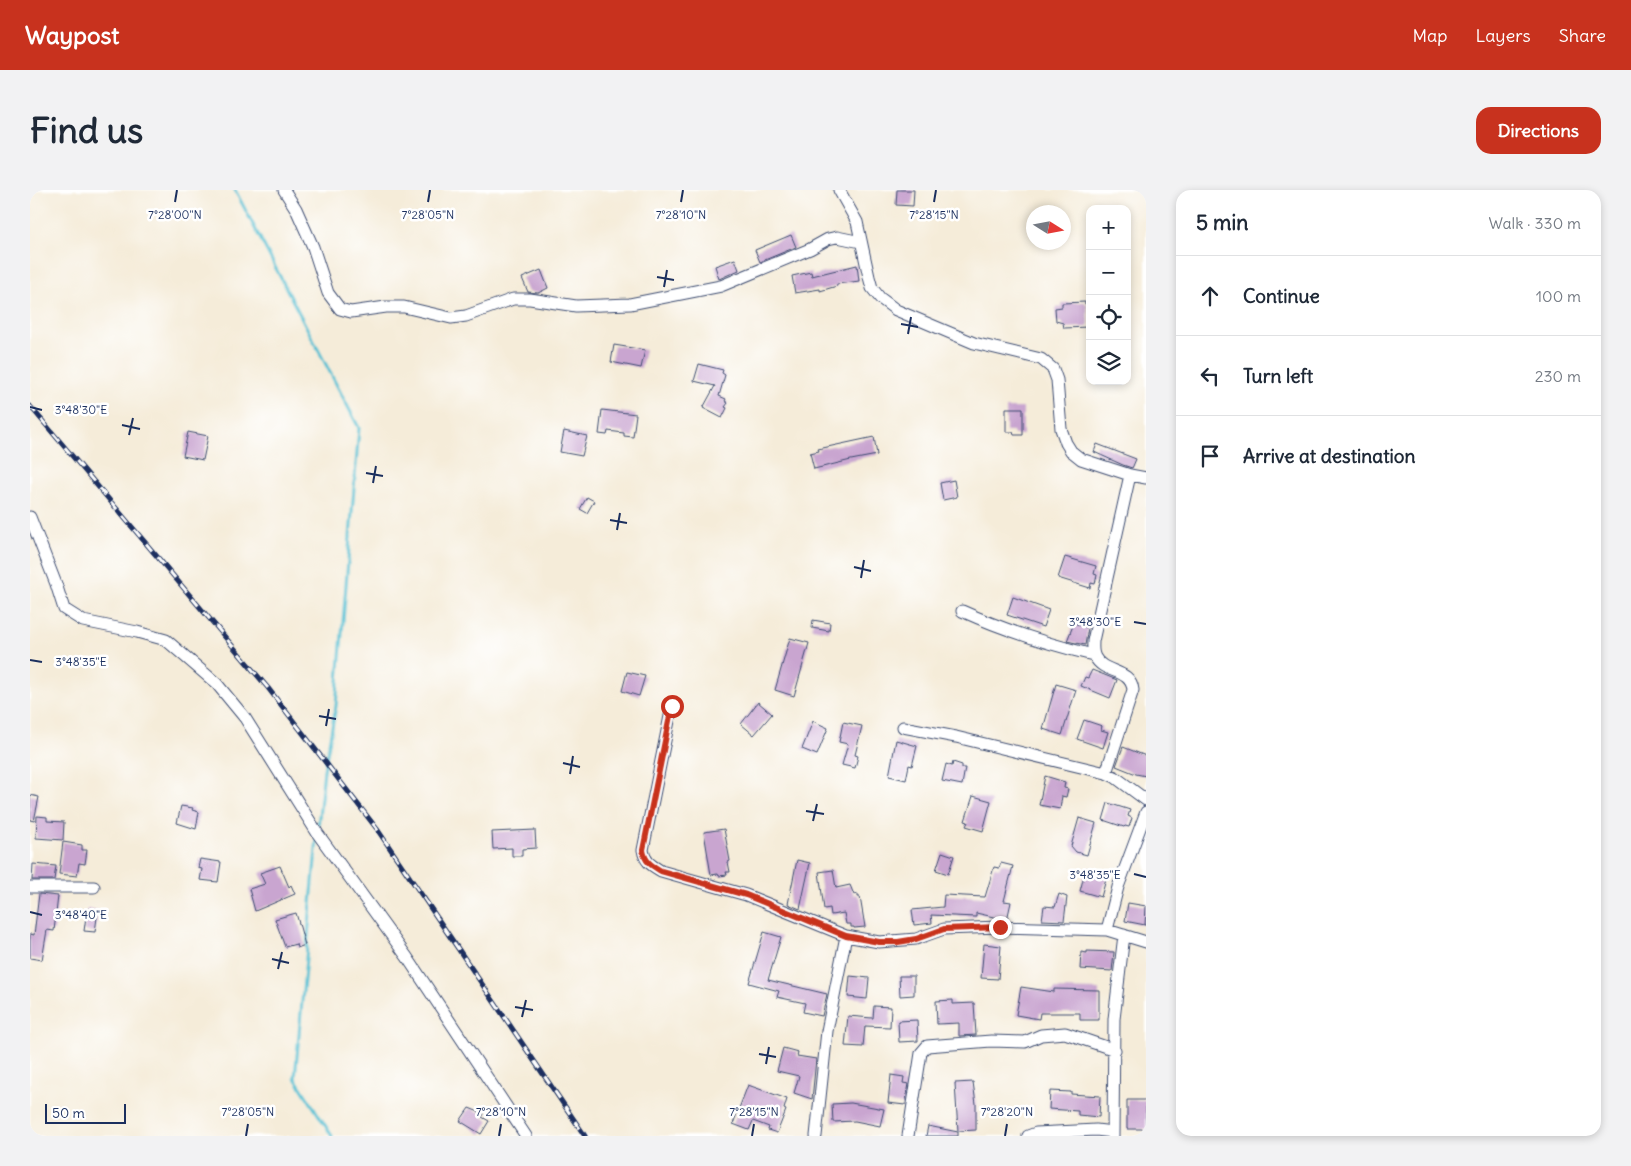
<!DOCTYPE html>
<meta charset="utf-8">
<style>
:root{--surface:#fff;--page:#f2f2f3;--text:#1f2937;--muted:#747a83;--line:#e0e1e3;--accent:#c8321e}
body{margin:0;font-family:Delius,sans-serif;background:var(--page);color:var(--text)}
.controls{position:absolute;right:15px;top:15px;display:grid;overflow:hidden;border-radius:10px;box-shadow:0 2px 8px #0003}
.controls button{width:45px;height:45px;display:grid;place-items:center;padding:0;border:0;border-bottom:1px solid var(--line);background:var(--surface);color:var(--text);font:25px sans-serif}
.compass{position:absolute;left:996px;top:15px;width:45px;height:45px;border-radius:50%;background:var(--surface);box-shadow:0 2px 8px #0003;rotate:101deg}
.scale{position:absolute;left:15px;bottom:12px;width:81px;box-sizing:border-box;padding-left:5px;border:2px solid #1b2f5e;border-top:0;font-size:14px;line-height:18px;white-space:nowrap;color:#1b2f5e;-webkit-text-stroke:4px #fff;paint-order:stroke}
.stop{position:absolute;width:15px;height:15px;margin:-11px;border:4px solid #c8321e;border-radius:50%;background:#fff}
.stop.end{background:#c8321e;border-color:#fff;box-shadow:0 1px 5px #0008}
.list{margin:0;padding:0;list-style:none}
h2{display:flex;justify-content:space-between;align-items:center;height:65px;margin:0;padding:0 20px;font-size:21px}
h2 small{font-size:16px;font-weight:400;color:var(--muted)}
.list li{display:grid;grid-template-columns:32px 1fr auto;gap:15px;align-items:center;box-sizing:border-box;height:80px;padding:0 20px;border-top:1px solid var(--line)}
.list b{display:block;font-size:19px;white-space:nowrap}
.list em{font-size:16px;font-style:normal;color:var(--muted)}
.icon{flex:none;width:28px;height:28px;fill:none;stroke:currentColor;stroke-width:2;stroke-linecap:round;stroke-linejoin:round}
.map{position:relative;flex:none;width:1116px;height:946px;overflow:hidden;border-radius:15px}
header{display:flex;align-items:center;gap:30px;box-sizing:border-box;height:70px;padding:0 25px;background:var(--accent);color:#fff}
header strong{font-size:24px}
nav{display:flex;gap:28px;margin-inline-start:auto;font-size:18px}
.intro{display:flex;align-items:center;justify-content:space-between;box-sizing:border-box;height:120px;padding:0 30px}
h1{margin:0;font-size:35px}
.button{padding:12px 22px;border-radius:15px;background:var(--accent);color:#fff;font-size:18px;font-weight:700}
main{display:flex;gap:30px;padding:0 30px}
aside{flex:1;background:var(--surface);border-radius:15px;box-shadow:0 2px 8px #0003}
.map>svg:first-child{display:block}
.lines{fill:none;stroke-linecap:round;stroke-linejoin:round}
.stream{stroke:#56c0d3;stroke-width:3}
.building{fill:#c9a5d0}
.minor-casing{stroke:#3c4b70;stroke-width:13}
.minor{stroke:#fff;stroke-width:11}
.rail-casing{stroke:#1b2f5e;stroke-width:5}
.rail{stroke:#fff;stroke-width:3;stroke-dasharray:9;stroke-linecap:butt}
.route{stroke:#c8321e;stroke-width:6}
.ticks{fill:none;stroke:#1b2f5e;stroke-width:2}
.ticks-label{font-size:12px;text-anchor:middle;fill:#1b2f5e;stroke:#fff;stroke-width:5;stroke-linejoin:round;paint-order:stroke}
</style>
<header>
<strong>Waypost</strong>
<nav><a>Map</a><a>Layers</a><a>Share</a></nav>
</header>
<div class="intro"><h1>Find us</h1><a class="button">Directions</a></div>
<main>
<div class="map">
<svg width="1116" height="946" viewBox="0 0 1116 946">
<rect width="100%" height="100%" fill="#fff"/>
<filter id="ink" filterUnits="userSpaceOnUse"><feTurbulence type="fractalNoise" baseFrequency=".02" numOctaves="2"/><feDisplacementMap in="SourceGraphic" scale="10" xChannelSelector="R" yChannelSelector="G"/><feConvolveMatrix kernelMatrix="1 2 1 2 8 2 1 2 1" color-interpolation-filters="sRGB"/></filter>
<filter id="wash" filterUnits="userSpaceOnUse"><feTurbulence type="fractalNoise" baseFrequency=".0096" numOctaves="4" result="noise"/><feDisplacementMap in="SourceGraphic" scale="20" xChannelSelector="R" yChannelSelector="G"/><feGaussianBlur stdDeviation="1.12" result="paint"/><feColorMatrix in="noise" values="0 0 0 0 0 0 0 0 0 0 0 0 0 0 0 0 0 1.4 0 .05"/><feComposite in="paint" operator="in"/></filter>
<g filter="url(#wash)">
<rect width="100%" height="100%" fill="#f5ecd9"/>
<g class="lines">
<path class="stream" d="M205 0 329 238 306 516 294 580 288 637
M287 648 265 888 302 946"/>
</g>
<g id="blocks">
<path class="building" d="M867 0H884L883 16 866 15Z
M761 45 766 57 730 72 725 60Z
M705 69 709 80 689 89 685 76Z
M827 75 829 91 807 94V96L790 101V99L765 103 762 86 781 82 782 86Z
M511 80 518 98 508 103 498 102 492 88Z
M1055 112V114H1057L1058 137 1034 138 1033 133 1026 131 1025 118 1032 117V113Z
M584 155 615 160 611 178 581 172Z
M669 174 693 180 692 183 695 185 689 206 696 209 695 211 698 213 695 217 697 218 692 228 673 218 685 196 664 191Z
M976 218H993V245H984L983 242H976Z
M572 220 606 224 603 247 594 246V243L578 241 577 245 569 244Z
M534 241 557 246 552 266 530 262Z
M158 242 178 246 173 270 153 266Z
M844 247 847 265 821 270 784 279 780 263 789 261 788 259Z
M1067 254 1106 269 1103 276 1102 278 1093 275 1064 262Z
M924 290 927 307 913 310 910 293Z
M557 307 564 311 557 323 550 319Z
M1035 367 1066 376 1064 384 1067 385 1065 394 1061 393 1060 398 1028 388Z
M983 407 1019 420 1013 437 977 425Z
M783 430 800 433 799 441 782 438Z
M1044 433 1058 438 1055 455 1037 451Z
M760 448 779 453 764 506 745 500Z
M1062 480 1087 490 1080 508 1051 496 1055 487 1058 488Z
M597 482 615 486 609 506 592 501Z
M1026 494 1046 500 1032 545 1013 539Z
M728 512 742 524 724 545 711 534Z
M1054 530 1072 536 1071 540 1078 542 1073 558 1047 549Z
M783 531 798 538 787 565 772 559Z
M813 532 832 536 825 565 828 566 825 578 812 575 818 554 809 552Z
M866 550 887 556 882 576 879 575 876 590 859 586Z
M1093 557 1116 566V586L1106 584 1086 576Z
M923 572 932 575V578H935L932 595 912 591 916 574 922 576Z
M1015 586 1035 592 1034 598 1038 599 1036 607 1032 606 1030 619 1009 615Z
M0 605 9 607 4 631 0 630Z
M943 606 961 611 953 641 936 636 938 632 935 631Z
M1078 613 1100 620 1098 626 1102 628 1099 637 1095 636 1094 637 1073 630Z
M151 616 163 618 162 620 169 622 166 639 147 633Z
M7 626 17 627V631L34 632 33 650 6 648Z
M1049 628 1066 633 1057 665 1046 662 1041 656Z
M694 639 700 671 698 672 700 682H696L697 685 689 686 688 684 681 685 674 642Z
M505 640 506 658 492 659V666H482V658L463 659 462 642Z
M33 652 52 655V660H57L55 674 49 673 47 686 29 684Z
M912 662 924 666 918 684 906 680Z
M170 669 191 672 188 692 170 690 172 679 168 678Z
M767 670 780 673 770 719 758 714Z
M971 673 983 676 974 711 981 712 977 730 946 723V727L901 725 902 733 884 735 882 720 913 717 914 705 955 707 964 677 969 678Z
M3 674 26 676 24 690H2Z
M250 676 259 697 261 695 265 704 225 721 219 699 235 694 230 683Z
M1056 678 1075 682 1074 685 1077 686 1071 707 1050 701Z
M803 680 806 698 820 695 824 705 828 704V707H830L835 737 824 738V737H821V734H816L814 723 801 725 800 718 794 719 789 682Z
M9 704 28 706 24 741 17 740 12 770 0 768V744L4 745Z
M1029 704 1037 707 1034 731 1012 730 1014 716 1025 717Z
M1098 713 1116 716 1115 735 1095 731Z
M57 719 68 720 65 742 54 741Z
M266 723 275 755 267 758 266 754 255 757 245 729Z
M734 742 751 747 738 790 797 804 792 826 773 822 775 813 747 807 749 801 719 793Z
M954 754 971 756 968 789 951 788Z
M1057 761 1084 762 1082 781 1050 779 1051 762 1057 763Z
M820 786 839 788 837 809 818 807Z
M869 786H884V805L870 806Z
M991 797 1024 802V799L1069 800V830H1050V823H1010L1009 829 986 825Z
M923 810V814L944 813 946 845 929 846V833L907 834 906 811Z
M844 816 861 817 860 837 835 836 833 857 815 856 818 826 842 828H843Z
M887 830 888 851 869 852 868 831Z
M753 858 768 862 767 866 786 869 782 909 764 903 769 886 747 881Z
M861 885 874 887 873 893 879 894 875 915 858 913Z
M943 892 946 914V940L928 941 925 893Z
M718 895 757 909 754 919 756 920 747 943 738 940 739 937 723 931 719 940 703 934Z
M1020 901 1041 902V904L1070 906 1069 927 1048 925V921L1019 919Z
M1097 910H1116V939H1097Z
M821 913 854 919 850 936 825 931 803 932 802 914Z
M439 918 454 924 452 927 459 931 451 944 430 931Z
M898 936 928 942V946H896Z"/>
</g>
</g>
<g filter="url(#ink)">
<use href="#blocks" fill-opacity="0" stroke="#3c4b70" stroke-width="1"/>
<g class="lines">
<g class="minor-casing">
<path id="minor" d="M254 0 266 19 283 57 298 103 310 119 321 122 356 117H374L421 128 436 126 483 109H500L546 116 600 114 691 96 780 59 798 49 807 47 831 52
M809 0 827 32 839 87 842 98 850 108 866 120 944 153 1011 169 1023 179 1027 190 1031 239 1036 253 1041 261 1051 269 1100 285 1116 288
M0 327 26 394 34 419 53 431 107 442 136 450 187 494 215 528 288 644 377 767 496 946
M932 421C974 440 1018 454 1063 465
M642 516 613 660C615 672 621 675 631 681L716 705 816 746 849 752 886 749 914 739 970 737 1077 740 1116 752
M873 537 926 547 1076 583 1085 587 1116 610
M1076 583 1103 500C1101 478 1073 484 1065 467 1062 462 1063 456 1063 451L1100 285
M0 697H64
M1077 740 1088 697 1116 622
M786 946 797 841 816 746
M878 946 891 863 897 856 961 851 995 852 1011 845 1035 843 1085 860
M998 946 1006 943 1066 940 1083 942
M1083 946 1084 829 1094 745"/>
</g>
<use href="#minor" class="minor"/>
<g class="rail-casing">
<path id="rail" d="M0 216 238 498 347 639 555 946"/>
</g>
<use href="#rail" class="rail"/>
</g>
</g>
<g class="lines" filter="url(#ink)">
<path class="route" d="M642 516 613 660C615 672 621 675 631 681L716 705 816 746 849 752H868L886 749 914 739 970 737"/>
</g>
<path class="ticks" d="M145 12 147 0M398 12 400 0M651 12 653 0M904 12 906 0M627 87 644 90M634 97 637 80M871 134 888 137M878 144 881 127M0 217 12 220M92 235 110 239M99 245 103 228M336 283 353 286M343 293 346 276M580 330 597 333M587 340 590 323M824 377 841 381M831 388 834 370M1104 432 1116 434M0 470 12 472M289 526 306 529M296 536 299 519M533 573 550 577M540 584 543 566M776 621 794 624M783 631 787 614M1104 684 1116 687M0 722 12 725M242 769 259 773M248 779 252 762M485 817 503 820M492 827 496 810M729 864 746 867M736 874 739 857M216 946 218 934M469 946 471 934M722 946 724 934M975 946 977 934"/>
<g class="ticks-label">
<text x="145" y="29">7°28'00"N</text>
<text x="398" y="29">7°28'05"N</text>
<text x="651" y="29">7°28'10"N</text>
<text x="904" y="29">7°28'15"N</text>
<text x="51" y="224">3°48'30"E</text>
<text x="1065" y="436">3°48'30"E</text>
<text x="51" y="476">3°48'35"E</text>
<text x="1065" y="689">3°48'35"E</text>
<text x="51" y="729">3°48'40"E</text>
<text x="218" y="926">7°28'05"N</text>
<text x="471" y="926">7°28'10"N</text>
<text x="724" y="926">7°28'15"N</text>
<text x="977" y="926">7°28'20"N</text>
</g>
</svg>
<div class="controls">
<button>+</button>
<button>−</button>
<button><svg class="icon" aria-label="locate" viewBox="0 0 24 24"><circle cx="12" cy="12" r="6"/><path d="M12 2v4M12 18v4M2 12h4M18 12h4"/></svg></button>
<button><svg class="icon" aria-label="layers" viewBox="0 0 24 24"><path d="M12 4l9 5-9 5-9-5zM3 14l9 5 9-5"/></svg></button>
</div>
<svg class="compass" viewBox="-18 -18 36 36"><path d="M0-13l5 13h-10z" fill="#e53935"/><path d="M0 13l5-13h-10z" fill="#747a83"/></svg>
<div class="scale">50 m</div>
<div class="stop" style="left:642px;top:516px"></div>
<div class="stop end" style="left:970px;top:737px"></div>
</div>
<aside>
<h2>5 min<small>Walk · 330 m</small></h2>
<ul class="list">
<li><svg class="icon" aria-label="ahead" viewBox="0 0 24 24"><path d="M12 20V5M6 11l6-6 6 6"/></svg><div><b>Continue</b></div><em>100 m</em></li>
<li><svg class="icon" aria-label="left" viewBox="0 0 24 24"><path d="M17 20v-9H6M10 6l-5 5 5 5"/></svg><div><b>Turn left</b></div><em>230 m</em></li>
<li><svg class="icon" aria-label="arrive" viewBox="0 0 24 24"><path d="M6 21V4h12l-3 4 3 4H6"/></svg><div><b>Arrive at destination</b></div></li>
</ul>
</aside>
</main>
